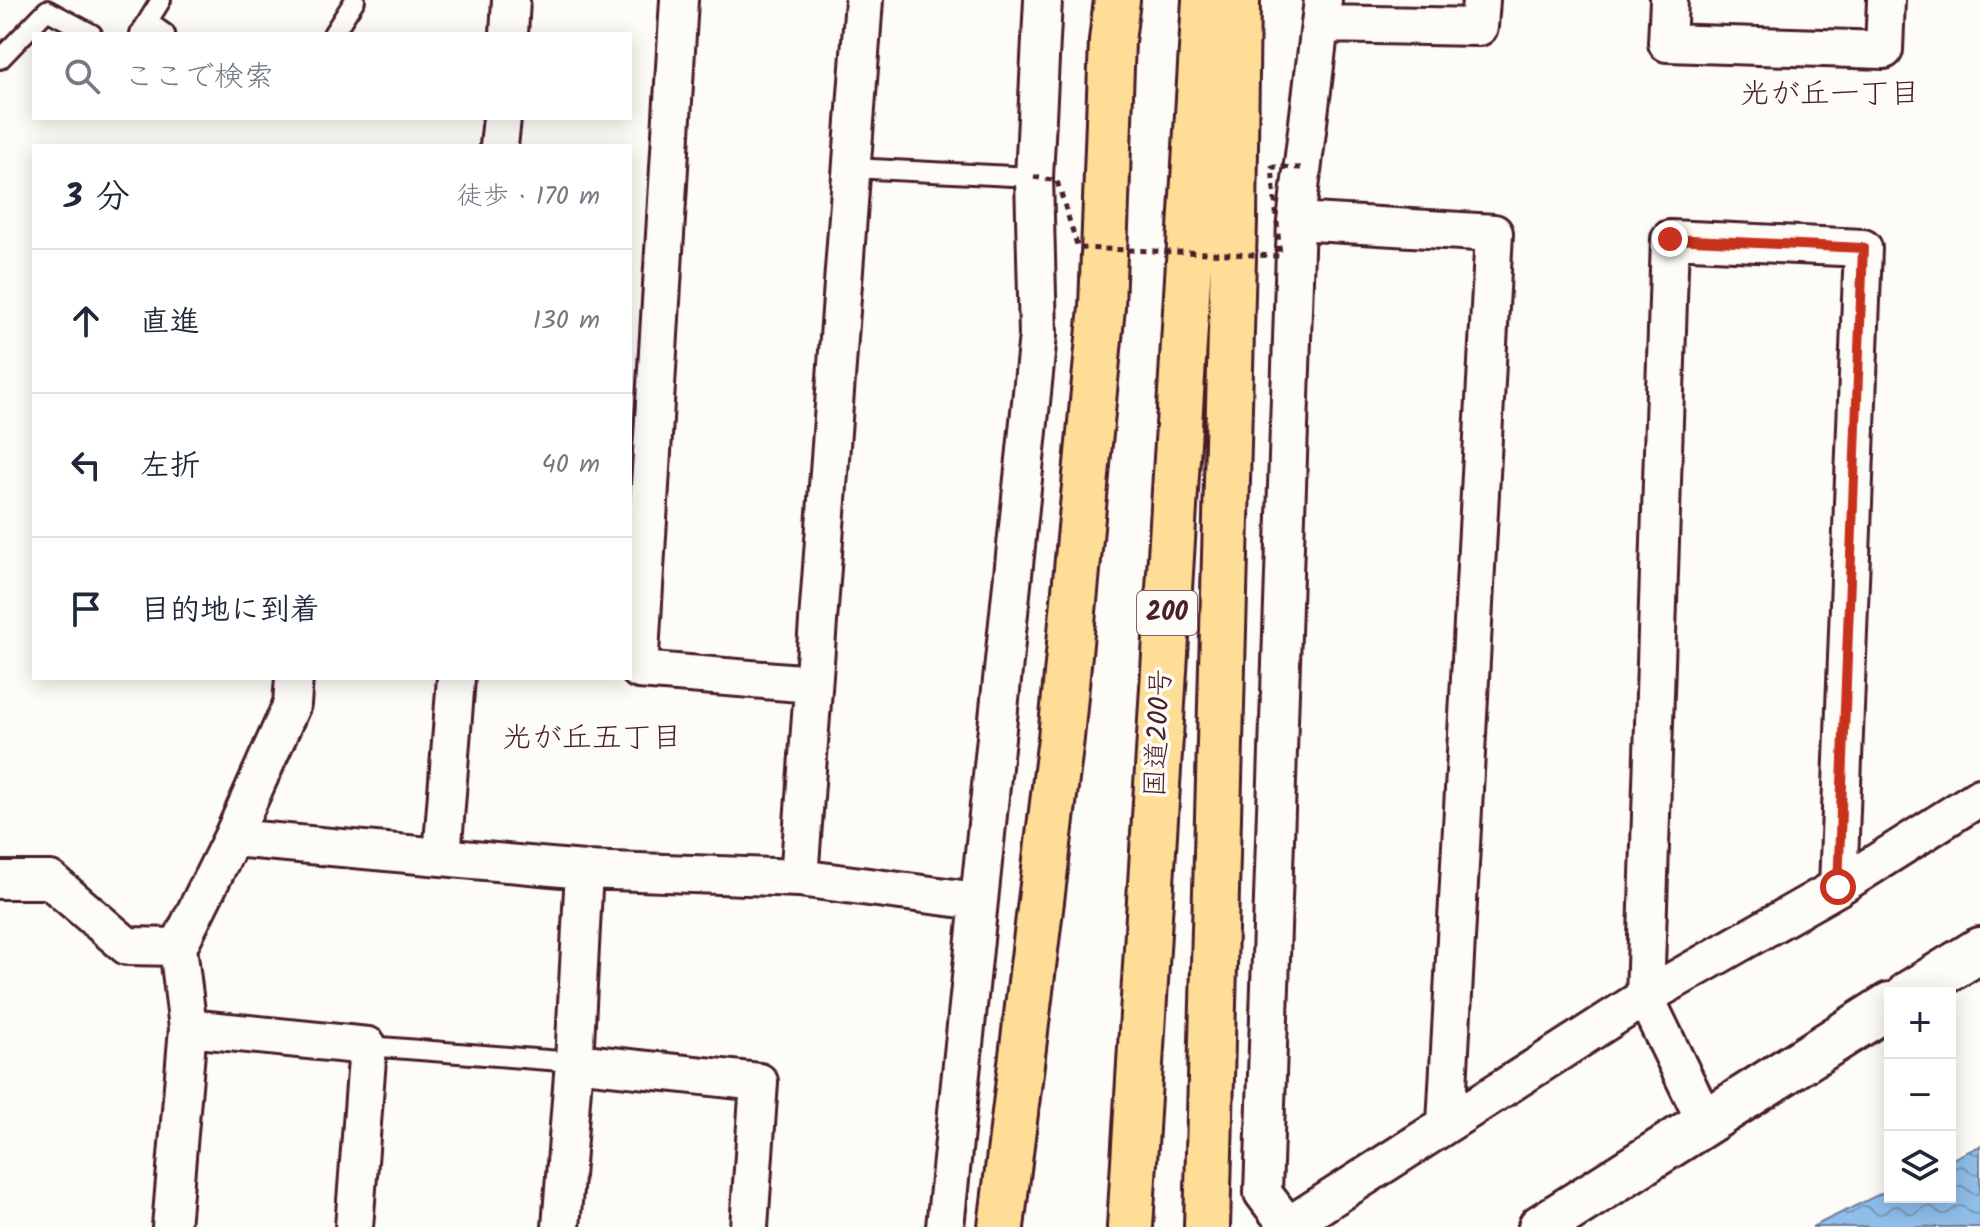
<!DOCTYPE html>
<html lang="ja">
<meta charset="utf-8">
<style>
:root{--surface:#fff;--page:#f2f2f3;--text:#1f2937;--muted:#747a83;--line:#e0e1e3}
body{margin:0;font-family:Kalam,"Klee One",sans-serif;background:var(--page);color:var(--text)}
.controls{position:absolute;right:24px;bottom:24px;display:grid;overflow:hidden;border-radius:0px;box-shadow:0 4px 20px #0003}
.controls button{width:72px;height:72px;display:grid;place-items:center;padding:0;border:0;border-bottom:2px solid var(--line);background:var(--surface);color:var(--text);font:40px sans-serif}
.stop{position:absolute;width:24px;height:24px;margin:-18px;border:6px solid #c8321e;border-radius:50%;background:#fff}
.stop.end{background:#c8321e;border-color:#fff;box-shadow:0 2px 8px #0008}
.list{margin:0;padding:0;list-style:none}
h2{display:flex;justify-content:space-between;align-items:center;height:104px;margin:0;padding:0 32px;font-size:34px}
h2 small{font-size:26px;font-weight:400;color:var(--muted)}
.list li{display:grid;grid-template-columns:52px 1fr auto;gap:24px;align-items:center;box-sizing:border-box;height:144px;padding:0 32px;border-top:2px solid var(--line)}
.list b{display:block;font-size:30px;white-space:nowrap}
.list em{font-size:26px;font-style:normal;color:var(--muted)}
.icon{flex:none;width:44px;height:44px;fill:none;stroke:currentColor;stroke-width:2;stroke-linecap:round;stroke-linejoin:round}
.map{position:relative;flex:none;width:1980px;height:1227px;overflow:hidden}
.search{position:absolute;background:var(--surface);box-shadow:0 4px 20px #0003;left:32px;top:32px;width:600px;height:88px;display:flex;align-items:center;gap:20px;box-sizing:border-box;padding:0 28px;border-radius:0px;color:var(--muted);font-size:30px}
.panel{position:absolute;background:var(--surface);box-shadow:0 4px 20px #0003;left:32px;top:144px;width:600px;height:536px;border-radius:0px}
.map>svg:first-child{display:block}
.water{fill:url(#water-waves);stroke:#737e9d;stroke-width:2}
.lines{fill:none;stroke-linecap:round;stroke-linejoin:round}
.lane-casing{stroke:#4a1f2b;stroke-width:24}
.street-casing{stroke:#4a1f2b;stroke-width:42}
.secondary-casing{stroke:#4a1f2b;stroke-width:50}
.highway-casing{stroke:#4a1f2b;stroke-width:50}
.lane{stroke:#fdfcf7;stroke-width:18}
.street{stroke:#fdfcf7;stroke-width:36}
.secondary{stroke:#fdfcf7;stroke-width:44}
.highway{stroke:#fede96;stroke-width:44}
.path-bridge{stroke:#4a1f2b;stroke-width:5;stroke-dasharray:6 6;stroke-linecap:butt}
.route{stroke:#c8321e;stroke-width:10}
.labels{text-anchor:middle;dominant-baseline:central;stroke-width:7;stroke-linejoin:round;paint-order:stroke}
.shield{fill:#fdfcf7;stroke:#806168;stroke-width:2}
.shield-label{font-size:26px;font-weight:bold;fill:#4a1f2b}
.street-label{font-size:28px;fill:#4a1f2b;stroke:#fdfcf7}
.neighbourhood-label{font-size:30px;fill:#4a1f2b;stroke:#fdfcf7}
</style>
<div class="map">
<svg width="1980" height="1227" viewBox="0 0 1980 1227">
<defs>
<pattern id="water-waves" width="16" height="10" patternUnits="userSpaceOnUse" patternTransform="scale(2)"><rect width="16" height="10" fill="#8fbee9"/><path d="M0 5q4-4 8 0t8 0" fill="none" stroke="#779abd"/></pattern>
</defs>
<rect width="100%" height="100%" fill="#fdfcf7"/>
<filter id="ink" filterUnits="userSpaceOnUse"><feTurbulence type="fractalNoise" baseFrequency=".0125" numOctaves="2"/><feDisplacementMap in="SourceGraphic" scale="16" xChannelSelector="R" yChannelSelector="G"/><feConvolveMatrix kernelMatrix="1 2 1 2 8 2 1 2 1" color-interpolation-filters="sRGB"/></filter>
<g filter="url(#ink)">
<path class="water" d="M1980 1146V1227H1812L1890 1189V1197H1950V1160Z"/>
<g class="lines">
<g class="lane-casing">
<path id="lane" d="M148 22 165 34
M140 34 161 0
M333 34 355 0
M0 59 47 10 92 34
M852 168 1034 177
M368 1046 574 1062"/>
</g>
<g class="street-casing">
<path id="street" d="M679 0 639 670 813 684
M1323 0 1296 221 1263 1193 1288 1226 1645 997 1838 887 1980 797
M1669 0 1667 43 1884 50 1886 0
M1322 24 1479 27 1481 0
M509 34 511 0
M499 146 502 118
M1296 221 1494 233 1446 1124
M232 838 584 870 799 878 978 901
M442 857 456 678
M799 878 864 0
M0 880H50L127 946 178 947
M188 1028 368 1046 354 1227
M574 1062 759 1082 749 1227
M1705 1121 1645 997 1670 239 1863 248 1838 887
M171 1227 188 1028 178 947 232 838 292 704 294 678
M561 1227 574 1062 584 870
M945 1227 1038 335 1034 177 1043 0"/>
</g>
<g class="secondary-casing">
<path id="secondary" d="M1910 993 1980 950
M1541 1227 1890 1005"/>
</g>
<g class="highway-casing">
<path id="highway" d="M1001 1227 1061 738 1102 307 1112 41 1117 0
M1130 1227 1205 0
M1207 1227 1234 220 1237 0"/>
</g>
<use href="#lane" class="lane"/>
<use href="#street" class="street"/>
<use href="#secondary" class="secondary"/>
<use href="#highway" class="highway"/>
<path class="path-bridge" d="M1034 177 1057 181 1078 248 1280 256 1272 167 1304 168"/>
</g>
</g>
<g class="lines" filter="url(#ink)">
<path class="route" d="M1670 239 1863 248 1838 887"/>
</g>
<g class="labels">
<rect class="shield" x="1137" y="591" width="60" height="44" rx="6"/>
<g class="shield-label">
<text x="1167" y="613">200</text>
</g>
<g class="street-label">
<text transform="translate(1159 733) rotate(-87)">国道200号</text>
</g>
<g class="neighbourhood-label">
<text x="1830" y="95">光が丘一丁目</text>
<text x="592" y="739">光が丘五丁目</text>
</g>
</g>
</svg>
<div class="controls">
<button>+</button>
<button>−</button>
<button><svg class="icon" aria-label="layers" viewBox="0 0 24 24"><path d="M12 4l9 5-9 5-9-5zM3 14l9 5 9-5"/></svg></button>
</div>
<div class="stop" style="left:1838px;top:887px"></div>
<div class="stop end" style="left:1670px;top:239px"></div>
<div class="search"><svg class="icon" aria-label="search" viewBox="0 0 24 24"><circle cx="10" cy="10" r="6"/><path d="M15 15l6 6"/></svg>ここで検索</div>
<section class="panel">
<h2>3 分<small>徒歩 · 170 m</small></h2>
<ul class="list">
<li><svg class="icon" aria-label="ahead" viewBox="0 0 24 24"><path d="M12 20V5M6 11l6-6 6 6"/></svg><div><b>直進</b></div><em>130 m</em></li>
<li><svg class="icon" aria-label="left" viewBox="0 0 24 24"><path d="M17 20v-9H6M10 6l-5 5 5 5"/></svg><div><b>左折</b></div><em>40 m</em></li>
<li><svg class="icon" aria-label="arrive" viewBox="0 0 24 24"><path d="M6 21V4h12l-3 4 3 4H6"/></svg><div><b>目的地に到着</b></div></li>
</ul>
</section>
</div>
